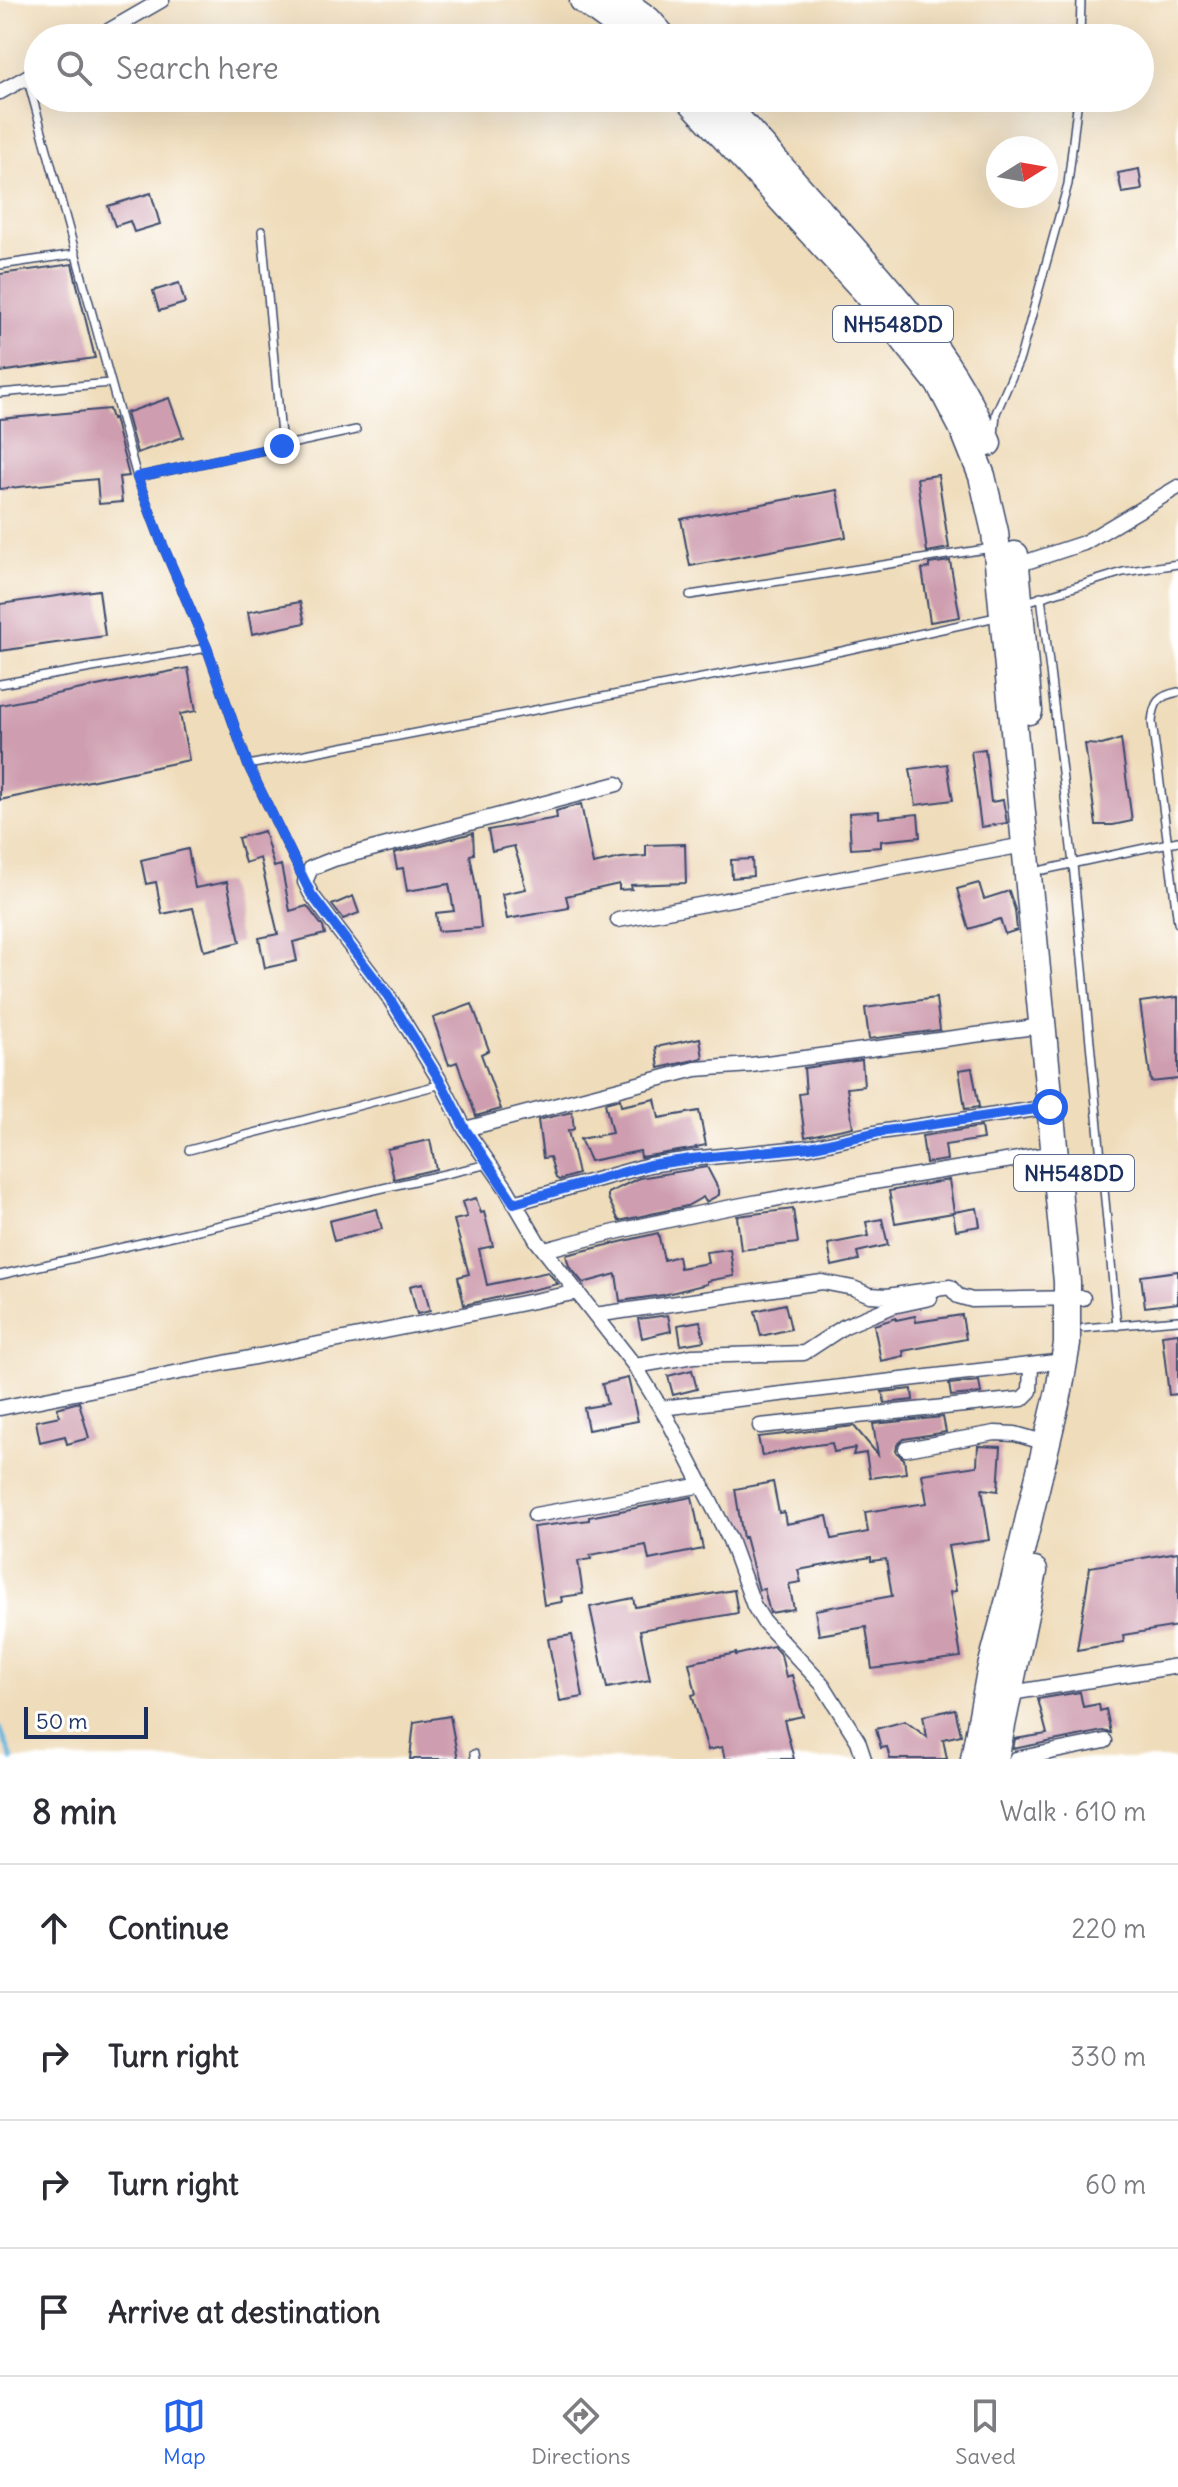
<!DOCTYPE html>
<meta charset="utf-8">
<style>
:root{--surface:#fff;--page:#f7f7f7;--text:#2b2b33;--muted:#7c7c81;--line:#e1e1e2;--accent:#2563eb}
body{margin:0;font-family:Delius,sans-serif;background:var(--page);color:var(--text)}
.compass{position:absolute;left:986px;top:136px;width:72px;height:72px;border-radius:50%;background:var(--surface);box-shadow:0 8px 32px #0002;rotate:79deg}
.scale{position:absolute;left:24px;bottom:20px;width:124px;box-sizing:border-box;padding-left:8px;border:4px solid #1b2f5e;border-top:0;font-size:22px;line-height:28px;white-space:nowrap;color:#1b2f5e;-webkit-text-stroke:6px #fff;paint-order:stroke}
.stop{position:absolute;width:24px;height:24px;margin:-18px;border:6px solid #2563eb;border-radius:50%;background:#fff}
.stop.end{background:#2563eb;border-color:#fff;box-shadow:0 2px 8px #0008}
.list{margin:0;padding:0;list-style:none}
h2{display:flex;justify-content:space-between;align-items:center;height:104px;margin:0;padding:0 32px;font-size:34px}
h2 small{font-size:26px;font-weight:400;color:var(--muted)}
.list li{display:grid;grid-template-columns:52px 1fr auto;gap:24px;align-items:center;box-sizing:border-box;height:128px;padding:0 32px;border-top:2px solid var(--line)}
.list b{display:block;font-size:30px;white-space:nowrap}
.list em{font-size:26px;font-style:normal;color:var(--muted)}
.icon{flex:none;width:44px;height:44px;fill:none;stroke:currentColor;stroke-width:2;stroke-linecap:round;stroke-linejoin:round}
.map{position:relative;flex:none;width:1178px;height:1759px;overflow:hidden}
.search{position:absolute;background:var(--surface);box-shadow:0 8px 32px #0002;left:24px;right:24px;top:24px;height:88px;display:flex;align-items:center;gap:20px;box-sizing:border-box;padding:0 28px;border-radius:44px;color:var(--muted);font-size:30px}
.sheet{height:616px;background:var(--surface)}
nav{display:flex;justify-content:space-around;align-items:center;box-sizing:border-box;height:112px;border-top:2px solid var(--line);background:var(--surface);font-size:22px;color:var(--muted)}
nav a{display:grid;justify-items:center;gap:4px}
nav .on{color:var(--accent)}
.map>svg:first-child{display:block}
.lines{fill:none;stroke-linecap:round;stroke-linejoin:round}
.stream{stroke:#61b2dc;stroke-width:5}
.building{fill:#ce9daf}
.lane-casing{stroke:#3b496c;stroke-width:10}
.street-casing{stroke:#3b496c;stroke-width:17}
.highway-casing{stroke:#3b496c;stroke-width:29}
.lane{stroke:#fff;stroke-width:7}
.street{stroke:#fff;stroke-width:14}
.highway{stroke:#fff;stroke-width:26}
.route{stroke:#2563eb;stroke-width:10}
.labels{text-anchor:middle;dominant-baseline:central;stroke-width:8;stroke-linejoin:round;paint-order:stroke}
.shield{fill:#fff;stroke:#5f6d8e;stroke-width:2}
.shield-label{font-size:22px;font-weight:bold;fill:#1b2f5e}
</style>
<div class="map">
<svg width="1178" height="1759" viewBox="0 0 1178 1759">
<rect width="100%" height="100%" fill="#fff"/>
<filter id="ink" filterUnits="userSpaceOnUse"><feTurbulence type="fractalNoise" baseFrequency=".0125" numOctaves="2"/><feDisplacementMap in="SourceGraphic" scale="16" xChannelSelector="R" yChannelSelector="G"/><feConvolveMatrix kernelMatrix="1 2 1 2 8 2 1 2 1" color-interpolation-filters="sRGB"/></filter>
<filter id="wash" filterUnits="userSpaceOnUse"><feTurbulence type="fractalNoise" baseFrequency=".006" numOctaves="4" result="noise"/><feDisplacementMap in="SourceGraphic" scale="32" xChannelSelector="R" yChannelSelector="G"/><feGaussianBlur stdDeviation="1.8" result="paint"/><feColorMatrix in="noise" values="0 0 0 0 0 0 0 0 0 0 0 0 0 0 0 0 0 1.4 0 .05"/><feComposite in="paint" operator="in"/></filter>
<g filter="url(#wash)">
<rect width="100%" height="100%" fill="#efdcba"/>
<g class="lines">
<path class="stream" d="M0 1728 12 1759"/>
</g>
<g id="blocks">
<path class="building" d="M1139 169 1142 190 1122 193 1118 173Z
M151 193 160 224 134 232 130 221 115 226 108 206Z
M72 264 95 358 0 372V274Z
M179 283 185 303 159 311 153 291Z
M169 398 183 437 137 453 126 413Z
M109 409 112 419 114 418 129 476 119 477 122 502 99 504 97 479 0 489V419Z
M938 475 949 548 927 552 917 478Z
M837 490 846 537 690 566 681 519Z
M950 561 960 617 930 622 922 569 929 568V564Z
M99 590 105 636 0 651V604Z
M300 602 305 623 252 634 248 612Z
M188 668 196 711 180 714 189 760 0 800V705Z
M1121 739 1132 821 1113 825H1096L1085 744 1102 745Z
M985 749 991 802 1003 800 1007 823 981 827 971 751Z
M947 764 953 800 916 805 910 769Z
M581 804 593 864 621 858 646 856V845L685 844 686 883 631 885 632 889 619 890V884L566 896 569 908 507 919 502 894 526 889 523 879 524 878 514 846 492 851 488 830 557 818 556 811Z
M879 811V818L918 814 920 837 881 841V847L851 849 849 813Z
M264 831 274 867 281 865 290 911 307 906 323 927 325 934 293 942 297 961 265 968 259 938 278 934 260 858 245 863 238 838Z
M473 833 474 854 470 855 478 898 481 928 438 931 436 913 454 911 449 884 407 891 403 868 397 869 394 853Z
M188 849 195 888 227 882 240 942 204 951 193 908 162 914 156 882 146 884 141 860Z
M752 859 753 876 732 878 731 860Z
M979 883 984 899 1009 891 1015 910 1017 930 1005 934 1000 919 969 929 957 889Z
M353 896 359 913 343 919 332 905Z
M1178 997V1079L1151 1082 1140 1002Z
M936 998 940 1030 869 1039 865 1008Z
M472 1004 489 1050 481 1054 501 1109 476 1116 457 1062 449 1065 433 1018Z
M700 1038 703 1058 659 1068 656 1047Z
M862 1060 864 1086 847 1088 853 1127 805 1137 799 1094 806 1093 804 1068Z
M972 1068 979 1107 965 1109 959 1070Z
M620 1099 621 1106 655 1099 659 1118 699 1111 706 1145 696 1147 697 1148 641 1157 640 1151 590 1161 580 1139 612 1133 605 1103Z
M572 1112 574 1129 568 1131 578 1174 559 1180 556 1178 550 1157 543 1158 538 1120Z
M981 1127 983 1139 945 1145 947 1160 926 1163 922 1136Z
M430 1140 436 1169 394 1179 387 1149Z
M707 1167 719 1190V1195L706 1202 703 1197 687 1206 619 1221 608 1198V1193L639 1178Z
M949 1180 954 1212 977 1208 980 1226 956 1230 953 1213 895 1223 889 1191Z
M476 1198 481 1213 484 1212 493 1246 479 1249 487 1285 548 1272 558 1284 464 1305 458 1277 469 1274 454 1220 467 1217 462 1202Z
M377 1209 382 1229 334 1241 329 1221Z
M793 1209 798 1243 741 1250 737 1216Z
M882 1219 888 1245 857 1252 859 1260 832 1266 828 1244 869 1236 866 1222Z
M658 1233 664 1260 678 1256 680 1268 708 1263 706 1252 730 1249 734 1276 707 1281V1284L663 1295 620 1301 616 1274 583 1283 569 1266 566 1255Z
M1178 1271V1303L1145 1307 1141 1276Z
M423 1283 430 1311 417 1314 410 1286Z
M785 1304 791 1329 761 1336 755 1311Z
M668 1315 671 1331 642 1338 638 1319Z
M962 1315 966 1339 903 1351 904 1356 881 1361 874 1325 896 1318V1320L915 1316 916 1322Z
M700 1321 704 1341 681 1345 678 1325Z
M1178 1333V1394L1169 1395 1162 1335Z
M692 1370 697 1389 673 1395 668 1376Z
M628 1378 638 1421 588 1430 584 1408 607 1404 602 1384Z
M979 1381 981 1393 951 1396 949 1384Z
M912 1389 913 1400 885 1403 882 1392Z
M79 1402 89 1438 67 1444 65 1436 40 1442 36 1421 60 1416 57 1408Z
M943 1417 946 1432 904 1439 897 1445 896 1452 904 1459 906 1473 870 1478 866 1453 853 1455 855 1448 834 1452 832 1443 807 1446 762 1456 758 1437 854 1426 878 1455 873 1424Z
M978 1446 1001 1447 998 1491 982 1489 990 1540 948 1546 956 1591 950 1592 961 1657 872 1669 866 1627 819 1635 815 1610 892 1596 886 1559 871 1561V1557L798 1570 801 1582 789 1584 794 1609 770 1613 764 1589 759 1590 745 1537 743 1538 735 1489 773 1482 779 1513 784 1512 786 1524 827 1516 832 1539 868 1532 865 1512 927 1503 922 1474 977 1466Z
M692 1497 703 1549 649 1560 646 1545 590 1555 591 1559 578 1561 583 1594 561 1597 562 1602 544 1605 533 1527 589 1520V1517Z
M1178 1552V1626L1123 1635 1124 1642 1077 1650 1090 1567Z
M734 1590 738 1613 640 1630 650 1680 607 1688 590 1607 633 1598 635 1607Z
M572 1635 583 1697 560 1701 548 1639Z
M773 1646 781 1655 786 1677 792 1675 803 1716 784 1720 794 1759H725L722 1747 708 1750 692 1695 696 1694 689 1663 736 1653V1655Z
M1080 1692 1083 1707 1099 1704 1100 1711 1106 1709 1111 1733 1103 1731 1013 1749 1015 1739 1047 1734 1038 1699Z
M955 1709 961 1735 943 1739 947 1759H890L887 1747 881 1748 876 1729 905 1721 927 1737 923 1716Z
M450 1716 458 1759H410L414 1722Z"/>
</g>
</g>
<g filter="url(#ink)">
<use href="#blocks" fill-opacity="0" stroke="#3b496c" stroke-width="2"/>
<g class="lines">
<g class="lane-casing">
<path id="lane" d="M1080 38 1081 0
M27 77 137 477 161 541 207 648 248 765 305 882
M262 231 282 446
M0 265 76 254
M0 393 110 383
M994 436 996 413 1020 358 1068 184 1078 98
M137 477 356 430
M690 595 992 548
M1041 596 1073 864 1117 1326
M1026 602 1123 572 1178 564
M0 684 207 648
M1178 692C1158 696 1154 702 1152 722L1178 923
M248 765 842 651 996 617
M1043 870 1178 841
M189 1150 442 1084
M0 1275 489 1164
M1084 1328 1178 1320
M474 1754 475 1759"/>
</g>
<g class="street-casing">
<path id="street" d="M96 38 162 0
M0 92 38 71
M1011 567 1084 543 1178 487
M617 784 334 859 311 868 305 882 311 894 388 996 442 1084 465 1129 506 1188 537 1241 635 1366 668 1420 730 1540 754 1606 764 1622 823 1685 858 1741 864 1759
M618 920 1024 845
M465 1129 696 1069 751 1065 1042 1026
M514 1203 649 1165 691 1159 810 1147 879 1132 1050 1107
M545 1250C712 1204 884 1181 1055 1153
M595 1315 822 1282 853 1288 870 1295 887 1296 950 1287 958 1296 972 1300 1083 1298
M635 1366 693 1356 804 1353 845 1326 893 1306 930 1298
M0 1408 578 1292
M661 1408 1064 1361
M760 1426 1022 1399 1030 1391 1031 1366
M906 1449 995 1433 1015 1434 1047 1443
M535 1515 703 1485
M1005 1694 1178 1666
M1016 1759 1105 1741"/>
</g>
<g class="highway-casing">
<path id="highway" d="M583 0 609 19 630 38
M621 0 648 20 664 38
M688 98 867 293 940 385 964 431 982 476 995 532 1067 1282V1344L1059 1391 1015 1577 990 1671 974 1759
M719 98C760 143 800 189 841 235 898 299 956 363 988 443
M1015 555 1029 711
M995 1759 1034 1571"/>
</g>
<use href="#lane" class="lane"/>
<use href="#street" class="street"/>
<use href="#highway" class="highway"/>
</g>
</g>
<g class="lines" filter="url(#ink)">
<path class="route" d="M282 446 137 477 161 541 207 648 248 765 311 894 388 996 442 1084 465 1129 514 1203 649 1165 691 1159 810 1147 879 1132 1050 1107"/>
</g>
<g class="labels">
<g class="shield">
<rect x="833" y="306" width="120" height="36" rx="6"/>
<rect x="1014" y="1155" width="120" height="36" rx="6"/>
</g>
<g class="shield-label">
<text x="893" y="324">NH548DD</text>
<text x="1074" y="1173">NH548DD</text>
</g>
</g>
</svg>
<svg class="compass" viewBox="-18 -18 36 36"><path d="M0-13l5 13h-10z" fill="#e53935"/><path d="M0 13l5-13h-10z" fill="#7c7c81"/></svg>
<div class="scale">50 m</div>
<div class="stop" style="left:1050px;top:1107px"></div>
<div class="stop end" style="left:282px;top:446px"></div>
<div class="search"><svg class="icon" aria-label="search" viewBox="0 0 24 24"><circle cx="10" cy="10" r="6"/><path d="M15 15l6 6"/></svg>Search here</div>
</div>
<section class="sheet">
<h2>8 min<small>Walk · 610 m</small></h2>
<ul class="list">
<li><svg class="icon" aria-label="ahead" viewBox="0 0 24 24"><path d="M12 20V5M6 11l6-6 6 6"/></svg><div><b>Continue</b></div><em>220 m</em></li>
<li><svg class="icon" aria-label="right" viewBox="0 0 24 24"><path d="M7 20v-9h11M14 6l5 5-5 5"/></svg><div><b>Turn right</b></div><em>330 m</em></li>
<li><svg class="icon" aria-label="right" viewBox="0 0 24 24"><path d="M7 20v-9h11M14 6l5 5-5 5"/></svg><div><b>Turn right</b></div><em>60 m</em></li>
<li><svg class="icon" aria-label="arrive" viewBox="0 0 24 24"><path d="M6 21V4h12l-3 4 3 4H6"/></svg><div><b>Arrive at destination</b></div></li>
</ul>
</section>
<nav>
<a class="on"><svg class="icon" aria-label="map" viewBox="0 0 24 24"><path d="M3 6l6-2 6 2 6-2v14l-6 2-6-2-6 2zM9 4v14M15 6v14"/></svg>Map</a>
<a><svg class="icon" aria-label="directions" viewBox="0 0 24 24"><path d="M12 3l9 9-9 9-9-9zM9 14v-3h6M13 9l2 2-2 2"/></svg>Directions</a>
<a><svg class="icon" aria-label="saved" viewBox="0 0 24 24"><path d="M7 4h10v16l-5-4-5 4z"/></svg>Saved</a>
</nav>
